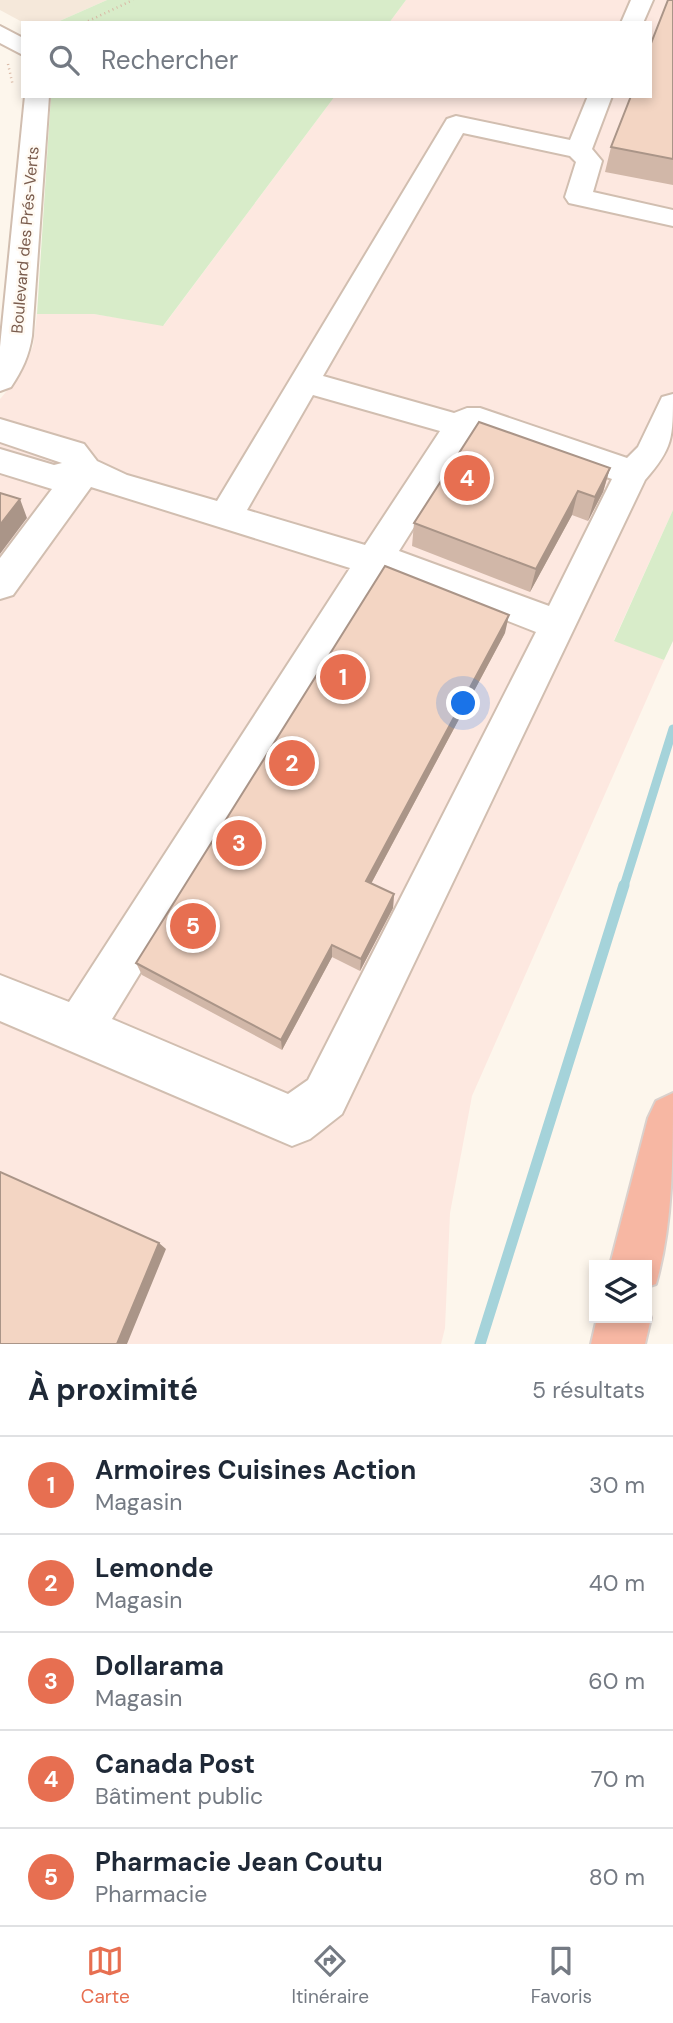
<!DOCTYPE html>
<html lang="fr">
<meta charset="utf-8">
<style>
:root{--surface:#fff;--page:#f2f2f3;--text:#1f2937;--muted:#747a83;--line:#e0e1e3;--accent:#e76f51}
body{margin:0;font-family:"DM Sans",sans-serif;background:var(--page);color:var(--text)}
.controls{position:absolute;right:21px;bottom:21px;display:grid;overflow:hidden;border-radius:0px;box-shadow:0 4px 10px #0003}
.controls button{width:63px;height:63px;display:grid;place-items:center;padding:0;border:0;border-bottom:2px solid var(--line);background:var(--surface);color:var(--text);font:35px sans-serif}
.you{position:absolute;left:464px;top:704px;width:24px;height:24px;margin:-18px;border:5px solid #fff;border-radius:50%;background:#1a73e8;box-shadow:0 0 0 10px #1a73e833}
.badge{display:grid;place-items:center;width:46px;height:46px;border-radius:50%;background:var(--accent);color:#fff;font-size:23px;font-weight:700}
.pin{position:absolute;translate:-50% -50%;border:4px solid #fff;box-shadow:0 2px 7px #0006}
.list{margin:0;padding:0;list-style:none}
h2{display:flex;justify-content:space-between;align-items:center;height:91px;margin:0;padding:0 28px;font-size:30px}
h2 small{font-size:23px;font-weight:400;color:var(--muted)}
.list li{display:grid;grid-template-columns:46px 1fr auto;gap:21px;align-items:center;box-sizing:border-box;height:98px;padding:0 28px;border-top:2px solid var(--line)}
.list b{display:block;font-size:26px;white-space:nowrap}
.list p{margin:0;font-size:23px;white-space:nowrap;color:var(--muted)}
.list em{font-size:23px;font-style:normal;color:var(--muted)}
.icon{flex:none;width:38px;height:38px;fill:none;stroke:currentColor;stroke-width:2;stroke-linecap:round;stroke-linejoin:round}
.map{position:relative;flex:none;width:673px;height:1344px;overflow:hidden}
.search{position:absolute;background:var(--surface);box-shadow:0 4px 10px #0003;left:21px;right:21px;top:21px;height:77px;display:flex;align-items:center;gap:18px;box-sizing:border-box;padding:0 24px;border-radius:0px;color:var(--muted);font-size:26px}
.sheet{height:581px;background:var(--surface)}
nav{display:flex;justify-content:space-around;align-items:center;box-sizing:border-box;height:98px;border-top:2px solid var(--line);background:var(--surface);font-size:19px;color:var(--muted)}
nav a{display:grid;justify-items:center;gap:4px}
nav .on{color:var(--accent)}
.map>svg:first-child{display:block}
.residential{fill:#f5e8da}
.commercial{fill:#fde8e0}
.green{fill:#d8ecc9}
.lines{fill:none;stroke-linecap:round;stroke-linejoin:round}
.stream-far1{stroke:#a5d3da;stroke-width:9}
.stream{stroke:#a5d3da;stroke-width:11}
.minor-casing{stroke:#d1beb0;stroke-width:4}
.highway-casing{stroke:#dad1cd;stroke-width:4}
.path{stroke:#d9b8a5;stroke-width:2.5;stroke-dasharray:1 3.5;stroke-linecap:butt}
.minor{fill:#fff;fill-rule:evenodd}
.highway{fill:#f7b7a3;fill-rule:evenodd}
.wall{fill:#d1b7a8}
.shaded-wall{fill:#aa9588}
.building{fill:#f3d5c3;stroke:#aa9588;stroke-width:2}
.labels{text-anchor:middle;dominant-baseline:central;stroke-width:5;stroke-linejoin:round;paint-order:stroke}
.far-street-label{font-size:16px;fill:#7a5c4d;stroke:#fffaf3}
</style>
<div class="map">
<svg width="673" height="1344" viewBox="0 0 673 1344">
<rect width="100%" height="100%" fill="#fdf6ec"/>
<path class="residential" d="M0 0H107L55 23H24L0 10Z"/>
<path class="commercial" d="M406 0H673V510L614 640 664 660 472 1096 450 1213 445 1328 441 1344H0V399L21 374 33 346 37 314H94L164 325 335 96H650V23H389Z"/>
<path class="green" d="M107 0H406L389 23H55Z
M51 96H335L163 326 94 314H37Z
M673 510V641L664 660 614 641Z"/>
<g class="lines">
<path class="stream-far1" d="M624 886 673 729"/>
<path class="stream" d="M480 1344 624 885"/>
<g class="minor-casing">
<path id="minor" d="M631 0H653L643 23H621Z
M0 26 23 38V55L0 43Z
M25 96H49L32 336C29 356 22 370 11 387L0 391V347Z
M588 96H612L592 149 602 161 593 192 673 210V226L569 203 565 197 576 162 570 156 463 133 323 376 454 413 467 408H480L627 458 638 447 662 397 673 394C673 438 673 448 645 480L342 1114 310 1139 292 1146 0 1021V975L69 1002 350 568 91 487 13 595 0 599V558L52 489 0 473V449L54 465 62 463 0 442V419L84 444 97 461 127 475 217 501 447 119 456 116 570 140ZM313 395 440 431 365 545 247 510ZM475 430 612 479 549 606 399 551ZM383 576 400 578 536 632 308 1080 288 1094 112 1019Z"/>
</g>
<g class="highway-casing">
<path id="highway" d="M673 1093C673 1157 673 1224 656 1284L647 1287V1265H610L648 1118 656 1101Z
M647 1307 651 1318 645 1344H591L597 1318H647Z"/>
</g>
<path class="path" d="M84 23 133 0
M8 64 13 86"/>
<use href="#minor" class="minor"/>
<use href="#highway" class="highway"/>
</g>
<path class="wall" d="M673 0V185L605 172 611 147Z
M610 468 603 492 588 521 572 515 530 592 412 546 414 523Z
M505 633 371 884 394 894 393 908 360 971 332 957 282 1050 142 975 136 963Z"/>
<path class="shaded-wall" d="M610 468 603 492 588 521 595 497Z
M578 491 572 515 530 592 536 569Z
M20 499 27 518 0 554V525Z
M509 615 505 633 365 895 366 881Z
M394 894 393 908 360 971 361 959Z
M332 945V957L282 1050 281 1040Z
M159 1243 166 1249 127 1344H117Z"/>
<path class="building" d="M668 0H673V159L611 147 631 96H650V46Z
M479 422 610 468 595 497 578 491 536 569 414 523Z
M0 493 20 499 0 525Z
M385 566 509 615 366 881 394 894 361 959 332 945 281 1040 136 963Z
M0 1172 159 1243 117 1344H0Z"/>
<g class="labels">
<g class="far-street-label">
<text transform="translate(25 240) rotate(-85)">Boulevard des Prés-Verts</text>
</g>
</g>
</svg>
<div class="controls">
<button><svg class="icon" aria-label="layers" viewBox="0 0 24 24"><path d="M12 4l9 5-9 5-9-5zM3 14l9 5 9-5"/></svg></button>
</div>
<div class="you"></div>
<div class="pin badge" style="left:343px;top:677px">1</div>
<div class="pin badge" style="left:292px;top:763px">2</div>
<div class="pin badge" style="left:239px;top:843px">3</div>
<div class="pin badge" style="left:467px;top:478px">4</div>
<div class="pin badge" style="left:193px;top:926px">5</div>
<div class="search"><svg class="icon" aria-label="search" viewBox="0 0 24 24"><circle cx="10" cy="10" r="6"/><path d="M15 15l6 6"/></svg>Rechercher</div>
</div>
<section class="sheet">
<h2>À proximité<small>5 résultats</small></h2>
<ul class="list">
<li><span class="badge">1</span><div><b>Armoires Cuisines Action</b><p>Magasin</p></div><em>30 m</em></li>
<li><span class="badge">2</span><div><b>Lemonde</b><p>Magasin</p></div><em>40 m</em></li>
<li><span class="badge">3</span><div><b>Dollarama</b><p>Magasin</p></div><em>60 m</em></li>
<li><span class="badge">4</span><div><b>Canada Post</b><p>Bâtiment public</p></div><em>70 m</em></li>
<li><span class="badge">5</span><div><b>Pharmacie Jean Coutu</b><p>Pharmacie</p></div><em>80 m</em></li>
</ul>
</section>
<nav>
<a class="on"><svg class="icon" aria-label="map" viewBox="0 0 24 24"><path d="M3 6l6-2 6 2 6-2v14l-6 2-6-2-6 2zM9 4v14M15 6v14"/></svg>Carte</a>
<a><svg class="icon" aria-label="directions" viewBox="0 0 24 24"><path d="M12 3l9 9-9 9-9-9zM9 14v-3h6M13 9l2 2-2 2"/></svg>Itinéraire</a>
<a><svg class="icon" aria-label="saved" viewBox="0 0 24 24"><path d="M7 4h10v16l-5-4-5 4z"/></svg>Favoris</a>
</nav>
